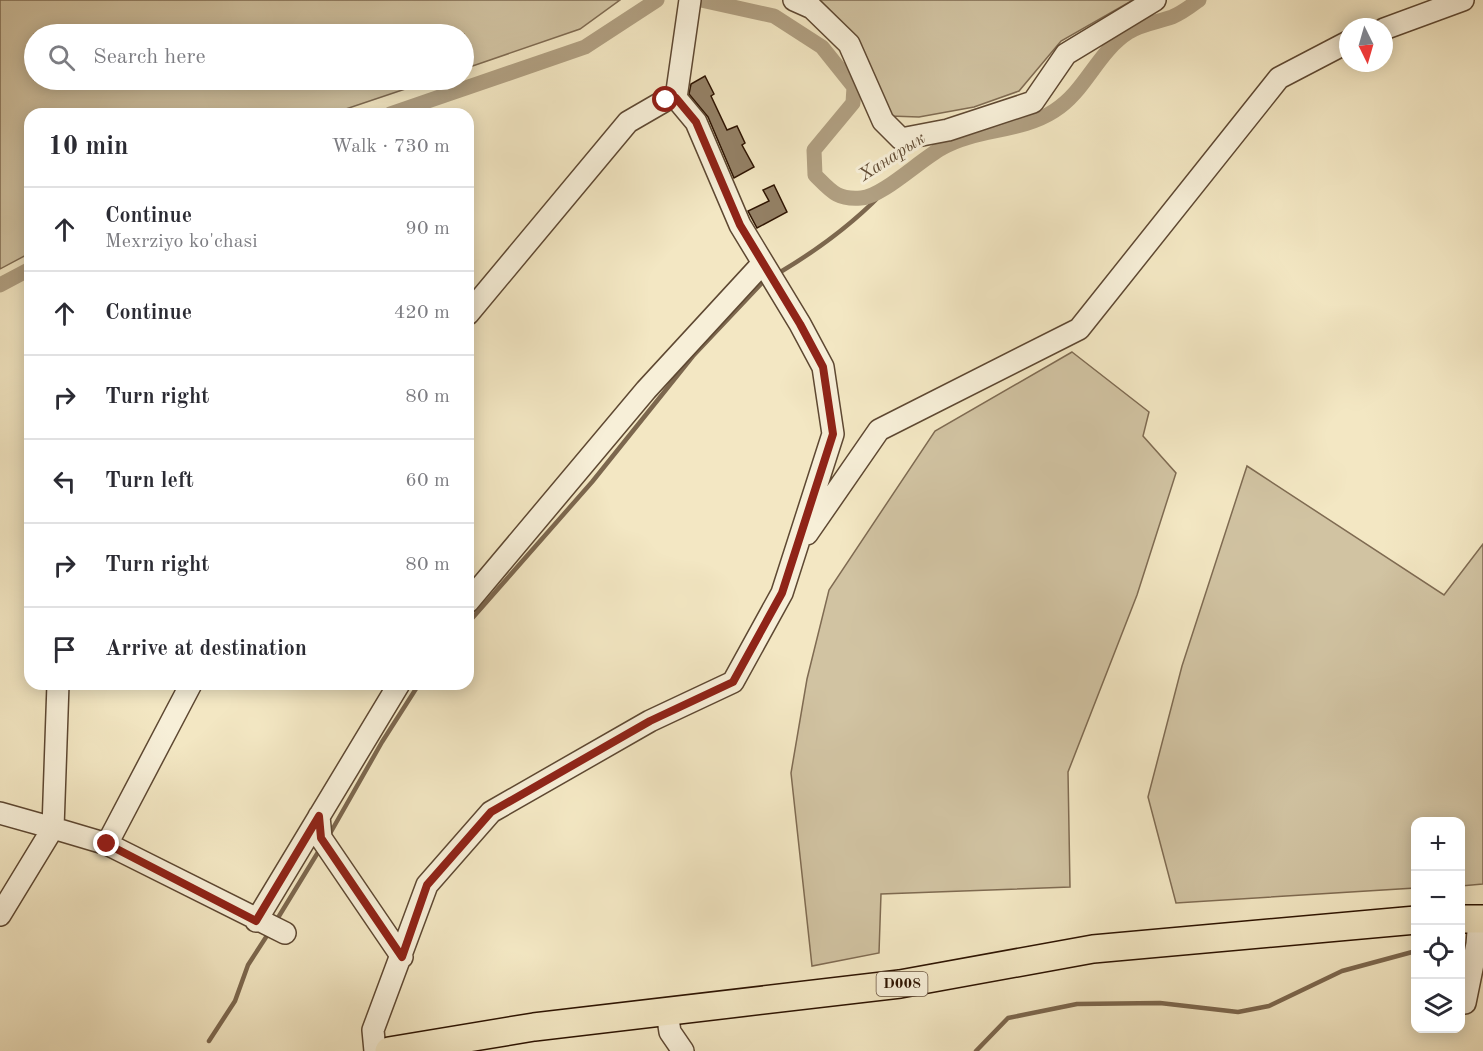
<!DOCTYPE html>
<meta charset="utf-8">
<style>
:root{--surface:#fff;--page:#f2f2f3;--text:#2b2b33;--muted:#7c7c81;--line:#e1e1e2}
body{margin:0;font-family:"Old Standard TT",serif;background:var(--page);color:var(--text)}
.controls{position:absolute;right:18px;bottom:18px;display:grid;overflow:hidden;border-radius:12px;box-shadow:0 3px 15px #0003}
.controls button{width:54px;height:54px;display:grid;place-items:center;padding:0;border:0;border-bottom:2px solid var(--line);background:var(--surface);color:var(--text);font:30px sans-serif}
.compass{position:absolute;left:1339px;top:18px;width:54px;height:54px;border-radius:50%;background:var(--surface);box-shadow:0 3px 15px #0003;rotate:175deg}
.stop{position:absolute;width:18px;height:18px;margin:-14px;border:4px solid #8f2418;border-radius:50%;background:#fff}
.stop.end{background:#8f2418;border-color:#fff;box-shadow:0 2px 6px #0008}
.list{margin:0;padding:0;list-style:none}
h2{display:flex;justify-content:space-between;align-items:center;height:78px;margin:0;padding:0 24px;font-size:26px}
h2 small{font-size:20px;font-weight:400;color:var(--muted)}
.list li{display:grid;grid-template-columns:39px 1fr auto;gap:18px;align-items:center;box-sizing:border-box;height:84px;padding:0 24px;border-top:2px solid var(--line)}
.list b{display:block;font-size:22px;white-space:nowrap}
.list p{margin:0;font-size:20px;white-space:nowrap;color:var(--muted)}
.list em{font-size:20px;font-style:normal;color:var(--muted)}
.icon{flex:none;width:33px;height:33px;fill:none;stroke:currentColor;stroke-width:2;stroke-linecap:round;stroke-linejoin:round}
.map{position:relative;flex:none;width:1483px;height:1051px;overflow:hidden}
.search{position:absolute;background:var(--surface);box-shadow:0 3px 15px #0003;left:24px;top:24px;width:450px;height:66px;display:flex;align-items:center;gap:15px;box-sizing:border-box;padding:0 21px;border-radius:33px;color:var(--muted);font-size:22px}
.panel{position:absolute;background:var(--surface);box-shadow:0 3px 15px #0003;left:24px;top:108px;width:450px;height:582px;border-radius:18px}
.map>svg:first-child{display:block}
.green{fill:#d1c3a2;stroke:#7f6b52;stroke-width:1.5}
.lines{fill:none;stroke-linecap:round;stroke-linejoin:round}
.stream{stroke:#7c674e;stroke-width:4.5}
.canal{stroke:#b09f81;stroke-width:15}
.building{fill:#948166;stroke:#2d1301;stroke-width:1.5}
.minor-casing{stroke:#5e4832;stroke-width:24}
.major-casing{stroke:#2d1301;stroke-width:30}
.minor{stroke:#f7efd8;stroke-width:21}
.major{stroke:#f3e7c3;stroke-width:27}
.route{stroke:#8f2418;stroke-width:8}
.labels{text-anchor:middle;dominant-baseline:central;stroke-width:6;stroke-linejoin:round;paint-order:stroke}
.shield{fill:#f7efd8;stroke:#6a5542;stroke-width:1.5}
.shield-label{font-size:15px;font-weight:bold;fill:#2d1301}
.water-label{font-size:18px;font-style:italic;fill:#614b34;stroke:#f7efd8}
</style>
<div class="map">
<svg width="1483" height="1051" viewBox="0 0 1483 1051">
<rect width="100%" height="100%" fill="#f3e7c3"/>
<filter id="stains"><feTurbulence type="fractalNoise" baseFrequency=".00333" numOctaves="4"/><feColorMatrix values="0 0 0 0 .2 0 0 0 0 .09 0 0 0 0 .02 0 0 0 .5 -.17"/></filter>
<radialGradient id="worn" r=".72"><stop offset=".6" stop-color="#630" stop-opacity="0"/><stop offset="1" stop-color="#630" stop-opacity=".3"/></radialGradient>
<path class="green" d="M0 0H620L580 29 464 69V34H34V80H432L331 114H30V253L0 269Z
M808 0H1133L1061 41 1019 91 974 107 919 117 890 116Z
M1072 352 1149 412 1143 436 1176 473 1137 595 1068 772 1070 887 881 894 879 953 812 966 791 773 807 679 829 590 935 431Z
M1247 466 1444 595 1483 544V884L1461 886 1460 822H1416L1415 888 1176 903 1148 797 1182 666Z"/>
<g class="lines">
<path class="stream" d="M782 271C822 247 858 220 890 185
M468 623 592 482 693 356 761 284
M328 837 382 742 419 684
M276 921 320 849
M209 1041 235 1001 248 965 270 931
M976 1051 1008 1018 1077 1004 1160 1003 1238 1012 1269 1006 1342 971 1416 951"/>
<path class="canal" d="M701 0 774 16 822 47 854 87 853 103 814 150 815 175C831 191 837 200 861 198 882 197 921 159 942 148 977 128 1020 133 1054 111 1086 91 1097 52 1129 32 1141 24 1158 22 1172 17 1182 13 1191 6 1199 0
M390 114 585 47 657 0
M0 285 30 269"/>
</g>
<path class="building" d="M705 76 714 94 711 96 727 130 737 126 745 143 742 145 754 167 734 178 708 117 689 94 691 84Z
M774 185 787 212 757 228 748 211 769 201 763 190Z"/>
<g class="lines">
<g class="minor-casing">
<path id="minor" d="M794 0 812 8 849 44 883 121 901 139 948 130 1033 102 1066 54 1155 0
M1384 29 1463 0
M676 98 690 0
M468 314 628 122 666 100 676 98
M807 534 879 430 1079 329 1279 78 1348 42
M468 602 646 390 762 264
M0 813 53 828 58 684
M319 816 321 838 402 957
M107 844 285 933
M0 915 53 828 107 844 191 684
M256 921 399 684
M1465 1003 1477 944 1479 919
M667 1012 670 1032 683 1051
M375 1051 373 1030 427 885 491 812 650 721 733 682 782 593 833 434 823 367 800 324 740 225 696 122 676 98"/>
</g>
<g class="major-casing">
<path id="major" d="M1460 919H1483
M389 1051 534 1027 900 984 1093 949 1416 920"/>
</g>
<use href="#minor" class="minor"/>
<use href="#major" class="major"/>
</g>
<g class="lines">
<path class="route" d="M107 844 256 921 319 816 321 838 402 957 427 885 491 812 650 721 733 682 782 593 833 434 823 367 800 324 740 225 696 122 676 98 666 100"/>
</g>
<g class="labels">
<rect class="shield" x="876.5" y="972" width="51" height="24" rx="4.5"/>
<g class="shield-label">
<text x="902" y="984">D008</text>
</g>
<g class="water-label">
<text transform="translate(892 157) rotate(-33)">Ханарык</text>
</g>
</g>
<rect width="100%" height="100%" filter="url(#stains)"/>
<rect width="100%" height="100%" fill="url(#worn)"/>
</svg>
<div class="controls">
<button>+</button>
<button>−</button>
<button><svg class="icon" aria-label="locate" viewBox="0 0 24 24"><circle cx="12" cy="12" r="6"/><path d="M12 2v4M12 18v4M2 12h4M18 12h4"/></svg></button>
<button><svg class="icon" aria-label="layers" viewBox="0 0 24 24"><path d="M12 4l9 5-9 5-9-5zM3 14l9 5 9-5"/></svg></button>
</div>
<svg class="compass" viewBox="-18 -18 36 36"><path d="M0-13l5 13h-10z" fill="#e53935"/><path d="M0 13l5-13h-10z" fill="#7c7c81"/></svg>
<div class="stop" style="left:666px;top:100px"></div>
<div class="stop end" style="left:107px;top:844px"></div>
<div class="search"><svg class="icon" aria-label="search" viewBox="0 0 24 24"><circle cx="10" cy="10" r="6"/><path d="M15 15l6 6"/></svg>Search here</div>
<section class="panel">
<h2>10 min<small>Walk · 730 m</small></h2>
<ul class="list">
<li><svg class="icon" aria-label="ahead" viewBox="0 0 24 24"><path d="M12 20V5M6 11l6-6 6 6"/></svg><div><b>Continue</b><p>Mexrziyo ko'chasi</p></div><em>90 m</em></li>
<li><svg class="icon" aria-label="ahead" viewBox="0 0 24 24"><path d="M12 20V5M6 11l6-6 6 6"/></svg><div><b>Continue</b></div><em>420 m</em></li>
<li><svg class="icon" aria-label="right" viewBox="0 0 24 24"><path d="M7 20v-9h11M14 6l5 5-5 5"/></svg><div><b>Turn right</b></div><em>80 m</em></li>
<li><svg class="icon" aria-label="left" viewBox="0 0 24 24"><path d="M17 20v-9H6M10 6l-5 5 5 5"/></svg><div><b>Turn left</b></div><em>60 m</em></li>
<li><svg class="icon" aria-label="right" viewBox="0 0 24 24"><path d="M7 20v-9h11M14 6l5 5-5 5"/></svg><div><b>Turn right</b></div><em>80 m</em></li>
<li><svg class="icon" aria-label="arrive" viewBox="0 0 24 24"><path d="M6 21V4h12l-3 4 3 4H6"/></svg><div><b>Arrive at destination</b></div></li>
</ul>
</section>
</div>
